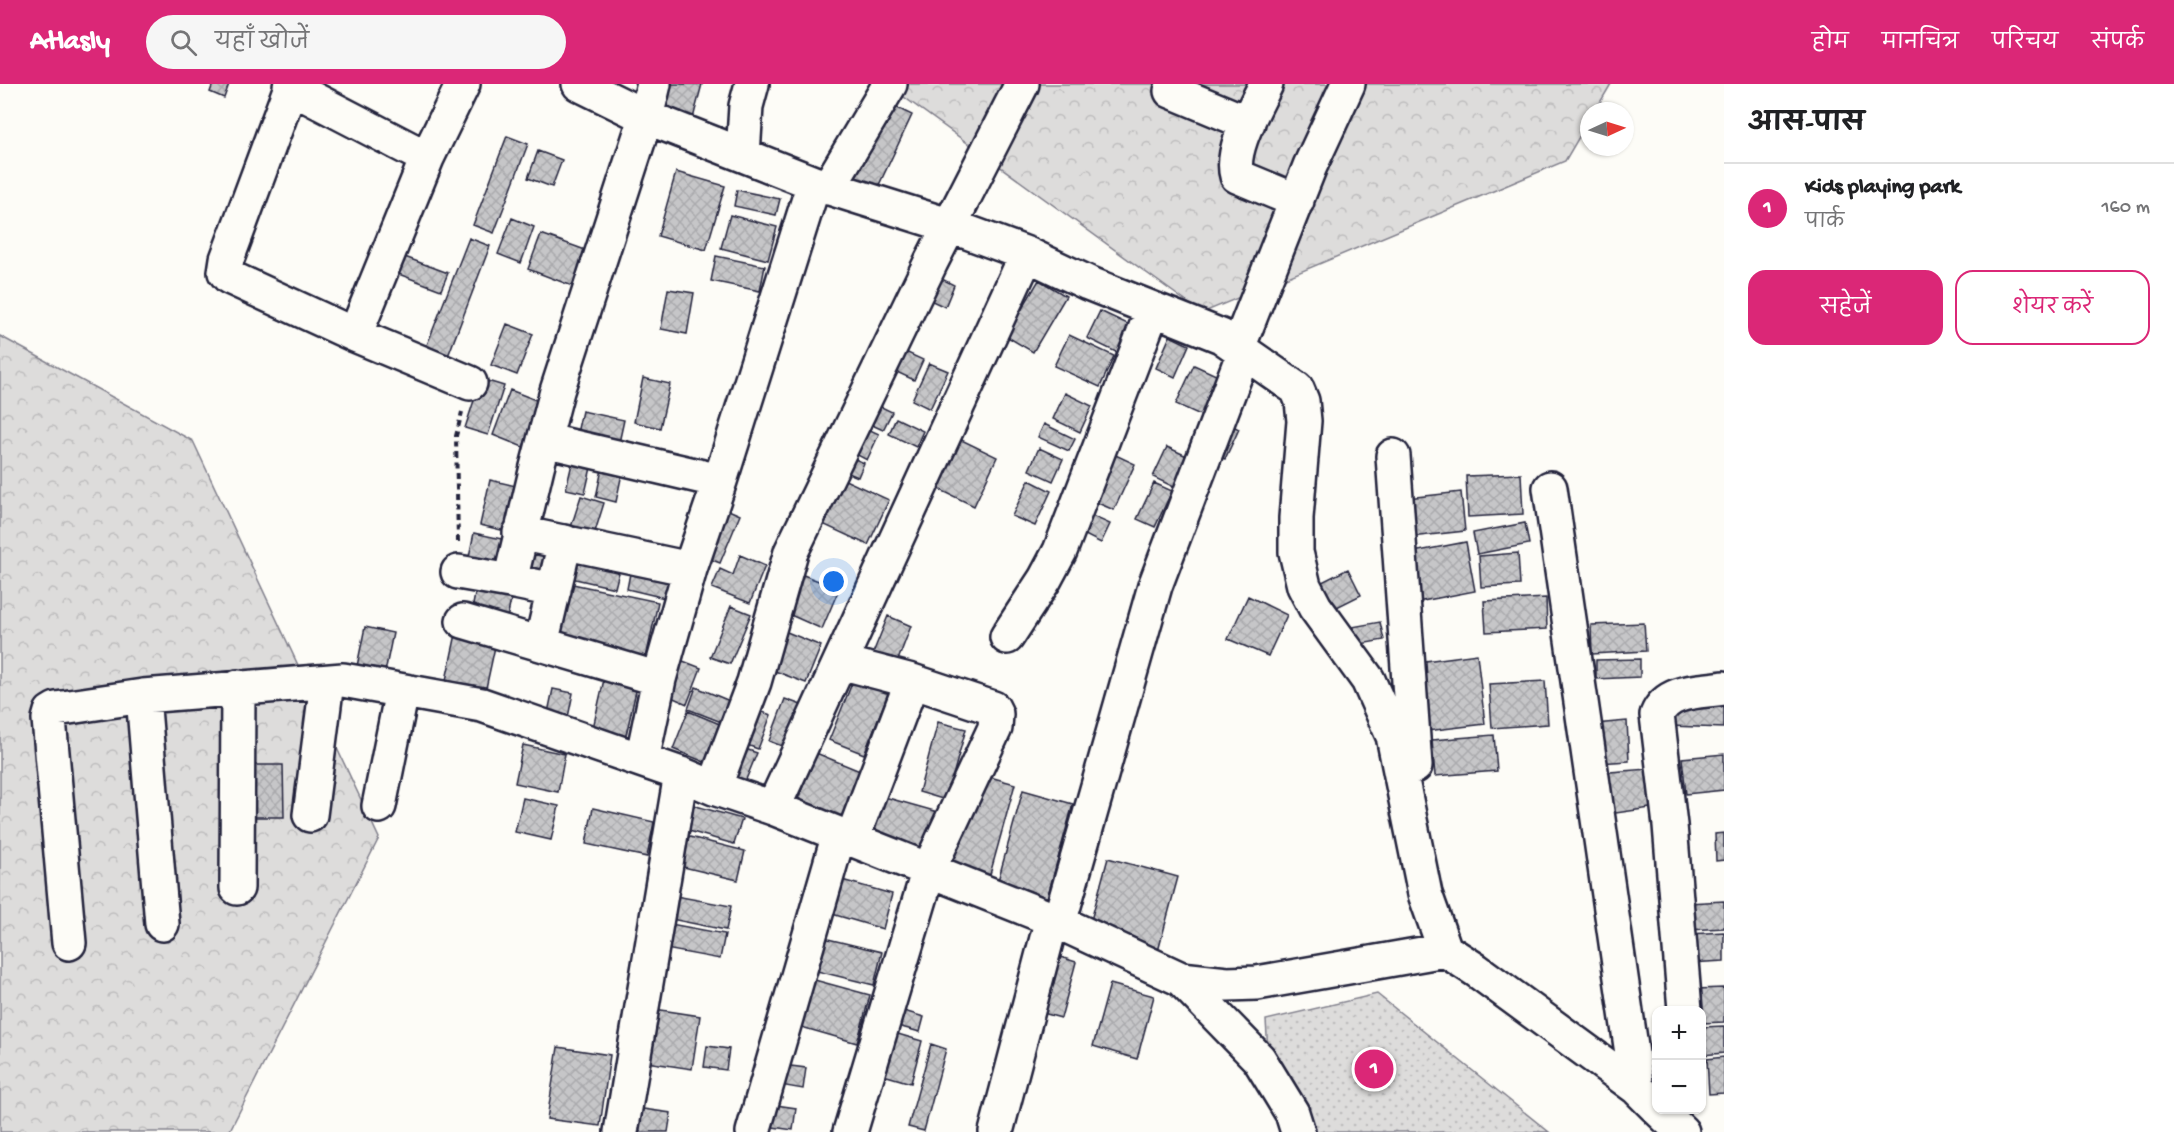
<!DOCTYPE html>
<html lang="hi">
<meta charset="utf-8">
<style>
:root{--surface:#fff;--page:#f6f6f6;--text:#202124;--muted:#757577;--line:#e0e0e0;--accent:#db2777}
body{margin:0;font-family:"Gochi Hand","Playpen Sans Deva",sans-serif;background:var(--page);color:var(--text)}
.controls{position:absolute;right:18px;bottom:18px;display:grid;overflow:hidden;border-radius:12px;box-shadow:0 2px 4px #0004}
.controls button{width:54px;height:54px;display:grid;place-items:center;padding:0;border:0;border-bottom:2px solid var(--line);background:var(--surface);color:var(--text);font:30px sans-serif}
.compass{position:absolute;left:1580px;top:18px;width:54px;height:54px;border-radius:50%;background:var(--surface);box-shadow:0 2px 4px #0004;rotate:86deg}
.you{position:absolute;left:834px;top:498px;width:21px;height:21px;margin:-15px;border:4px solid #fff;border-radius:50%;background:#1a73e8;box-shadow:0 0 0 9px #1a73e833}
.badge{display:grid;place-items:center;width:39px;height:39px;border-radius:50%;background:var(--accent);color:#fff;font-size:20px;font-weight:700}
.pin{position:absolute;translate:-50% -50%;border:3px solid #fff;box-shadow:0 2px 6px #0006}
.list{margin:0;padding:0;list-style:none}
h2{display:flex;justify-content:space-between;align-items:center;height:78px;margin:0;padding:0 24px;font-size:26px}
h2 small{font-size:20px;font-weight:400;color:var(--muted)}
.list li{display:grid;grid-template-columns:39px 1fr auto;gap:18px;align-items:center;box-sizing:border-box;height:90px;padding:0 24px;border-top:2px solid var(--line)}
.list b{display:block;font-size:22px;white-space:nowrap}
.list p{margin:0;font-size:20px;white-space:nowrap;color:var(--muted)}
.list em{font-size:20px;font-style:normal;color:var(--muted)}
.actions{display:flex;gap:12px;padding:18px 24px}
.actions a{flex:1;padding:14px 0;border:2px solid var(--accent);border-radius:18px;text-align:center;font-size:21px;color:var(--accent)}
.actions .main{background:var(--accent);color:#fff}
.icon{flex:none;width:33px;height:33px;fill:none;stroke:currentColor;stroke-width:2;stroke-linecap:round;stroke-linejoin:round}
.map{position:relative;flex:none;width:1724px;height:1048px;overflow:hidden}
header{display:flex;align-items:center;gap:36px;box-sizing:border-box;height:84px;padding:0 30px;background:var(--accent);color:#fff}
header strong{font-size:28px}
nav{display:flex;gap:33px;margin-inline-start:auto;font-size:21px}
.search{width:420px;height:54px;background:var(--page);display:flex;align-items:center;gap:15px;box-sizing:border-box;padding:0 21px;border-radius:33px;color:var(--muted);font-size:22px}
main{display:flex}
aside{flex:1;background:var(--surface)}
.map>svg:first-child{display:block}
.grass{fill:url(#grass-dots);stroke:#807f8b;stroke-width:1.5}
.forest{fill:url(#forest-crowns);stroke:#807f8b;stroke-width:1.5}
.building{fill:url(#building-cross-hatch);stroke:#22223b;stroke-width:1.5}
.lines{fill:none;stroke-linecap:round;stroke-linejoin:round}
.minor-casing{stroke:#22223b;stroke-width:38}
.path{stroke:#22223b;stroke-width:4;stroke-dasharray:6 4.5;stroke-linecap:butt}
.minor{stroke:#fdfcf7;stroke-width:33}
</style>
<header>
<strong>Atlasly</strong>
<div class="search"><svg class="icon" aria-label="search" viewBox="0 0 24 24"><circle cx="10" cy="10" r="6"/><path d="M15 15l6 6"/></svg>यहाँ खोजें</div>
<nav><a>होम</a><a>मानचित्र</a><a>परिचय</a><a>संपर्क</a></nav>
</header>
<main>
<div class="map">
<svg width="1724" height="1048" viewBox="0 0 1724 1048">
<defs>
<pattern id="grass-dots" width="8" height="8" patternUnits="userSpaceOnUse" patternTransform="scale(1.5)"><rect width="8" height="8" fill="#dddcdb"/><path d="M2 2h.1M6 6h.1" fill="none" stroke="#bdbcbd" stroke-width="1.8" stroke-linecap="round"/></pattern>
<pattern id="forest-crowns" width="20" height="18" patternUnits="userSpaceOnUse" patternTransform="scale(1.5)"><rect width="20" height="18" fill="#dddcdb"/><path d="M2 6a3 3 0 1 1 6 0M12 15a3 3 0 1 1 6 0" fill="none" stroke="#bdbcbd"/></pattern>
<pattern id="building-cross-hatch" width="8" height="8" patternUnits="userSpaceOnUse" patternTransform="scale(1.5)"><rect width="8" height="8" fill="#c6c6c8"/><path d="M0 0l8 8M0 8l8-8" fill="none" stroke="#aaaaad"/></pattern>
</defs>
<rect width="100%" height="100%" fill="#fdfcf7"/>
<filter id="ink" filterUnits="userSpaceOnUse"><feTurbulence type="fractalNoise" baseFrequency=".0167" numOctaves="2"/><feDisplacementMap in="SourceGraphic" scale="12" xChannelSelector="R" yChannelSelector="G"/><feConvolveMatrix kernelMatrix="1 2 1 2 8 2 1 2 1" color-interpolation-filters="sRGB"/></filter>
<g filter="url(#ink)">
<path class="grass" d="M1377 910 1549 1048H1311L1268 968 1266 936Z"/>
<path class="forest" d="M886 0H1611L1595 27H1589V36L1565 77 1202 229Z
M0 252 193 357 379 754 229 1048H0Z"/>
<path class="building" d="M213 0H229L224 14 210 8Z
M664 0H702L691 42 656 32Z
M883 17 912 31 877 105 848 91Z
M507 52 528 60 494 149 473 141Z
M538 67 562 76 552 103 528 94Z
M676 88 725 102 706 166 658 152Z
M737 106 780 115 776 131 734 122Z
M730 131 777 143 768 176 721 164Z
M512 134 534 143 521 179 498 170Z
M541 150 588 167 575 203 528 185Z
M469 154 490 162 445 280 423 271Z
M394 169 448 189 441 206 388 186Z
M716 172 765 182 760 207 711 197Z
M928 188 954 201 945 223 917 210Z
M1039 196 1066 212 1033 268 1006 252Z
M668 205 694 209 687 250 661 245Z
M1100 227 1132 242 1120 270 1087 254Z
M507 240 533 250 517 291 491 281Z
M1069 251 1114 272 1100 303 1054 282Z
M1170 252 1189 261 1175 293 1156 284Z
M899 265 923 276 914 296 890 285Z
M929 279 948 287 930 325 912 316Z
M1194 281 1227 296 1209 335 1176 320Z
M643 294 670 300 660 344 634 338Z
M481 295 504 302 488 351 465 344Z
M510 306 541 318 523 363 493 351Z
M1065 309 1092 322 1080 348 1053 335Z
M867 316 892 328 883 346 859 335Z
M582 327 624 336 617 368 575 358Z
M896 334 923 347 916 363 889 350Z
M1223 337 1239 345 1225 375 1209 368Z
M857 340 879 350 867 376 846 365Z
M1044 340 1075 355 1069 367 1038 353Z
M947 349 997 373 974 422 924 398Z
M1167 363 1191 374 1178 405 1153 393Z
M1039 364 1063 375 1053 397 1029 386Z
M1107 367 1135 380 1114 426 1086 414Z
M574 371 593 375 585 409 566 405Z
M846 371 864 379 858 393 839 385Z
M604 376 624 380 616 418 596 413Z
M832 390 889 416 868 461 812 435Z
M1521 390 1523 430 1468 433 1466 392Z
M490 396 524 404 514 449 480 441Z
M1029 396 1051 407 1035 442 1012 432Z
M1154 399 1172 407 1155 443 1137 435Z
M1461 408 1465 447 1402 454 1398 415Z
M581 412 604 419 594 451 571 443Z
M717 421 740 431 720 479 697 470Z
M1081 427 1110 440 1101 459 1073 445Z
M1525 439 1529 460 1477 470 1473 449Z
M474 449 511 457 503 490 467 482Z
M525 456 558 463 552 492 519 485Z
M1466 458 1475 507 1417 518 1408 469Z
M567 468 621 480 615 504 562 492Z
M1518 469 1520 501 1481 503 1479 472Z
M740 471 765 482 750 519 712 504 720 485 733 491Z
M632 479 670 487 665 514 627 505Z
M788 485 839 505 822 545 777 525Z
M1348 485 1361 511 1327 528 1314 502Z
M568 499 658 518 646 574 556 554Z
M477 500 513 507 506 539 471 531Z
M1248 512 1287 531 1268 572 1228 555Z
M1546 514 1547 545 1486 548 1484 517Z
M731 522 751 530 730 580 710 573Z
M888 532 911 542 895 584 871 574Z
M1380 538 1384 556 1355 561 1352 543Z
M1644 539 1646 567 1592 570 1591 541Z
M365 543 393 549 383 598 355 592Z
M782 546 821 562 806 599 767 584Z
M456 550 496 558 483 618 443 610Z
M1477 570 1485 640 1427 647 1418 578Z
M670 572 701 584 687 620 660 608Z
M1640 575V593L1596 595V576Z
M605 591 638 598 624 660 591 653Z
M855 592 890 605 864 670 829 656Z
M1545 597 1548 640 1492 644 1489 600Z
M696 603 732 618 724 639 688 625Z
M553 605 573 609 566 643 546 638Z
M785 615 804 622 787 664 769 657Z
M1671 620 1724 622V644L1670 642Z
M749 623 771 631 758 665 736 657Z
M688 627 722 641 707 679 673 665Z
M1627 637 1629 677 1598 679 1595 640Z
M938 638 966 645 946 716 919 708Z
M1494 651 1497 687 1435 692 1432 656Z
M523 661 565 670 558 708 515 699Z
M734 661 757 669 742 705 720 696Z
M816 669 872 692 851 746 795 723Z
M1724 670V706L1686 710 1682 674Z
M254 681H283L284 733H254Z
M1661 684 1664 722 1602 731 1597 689Z
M976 689 1015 700 989 794 950 784Z
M1023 706 1073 720 1046 818 996 804Z
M881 712 938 728 926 772 869 757Z
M523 714 559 722 551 756 515 748Z
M689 720 742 735 734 760 682 745Z
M593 724 654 738 647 773 586 760Z
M1724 749V776L1716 777 1715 750Z
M682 751 745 767 738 796 675 781Z
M1108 774 1178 793 1157 871 1087 851Z
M842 796 892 810 883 845 832 830Z
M670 811 731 822 726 846 666 834Z
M1724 817V844L1689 846 1688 819Z
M665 839 725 850 720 875 660 864Z
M1724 848V877L1690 879 1689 850Z
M824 854 882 868 874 901 817 887Z
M1048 869 1076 878 1061 934 1032 926Z
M811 895 870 911 857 959 798 942Z
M1110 900 1154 912 1137 975 1093 962Z
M1724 904V938L1702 939V926H1696V905Z
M648 924 700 932 692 985 640 977Z
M894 924 924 933 920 948 890 940Z
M1724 942V969L1702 971V943Z
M891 948 922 957 911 999 880 990Z
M931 960 946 965 924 1047 908 1043Z
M707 962 729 965 726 986 704 983Z
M558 963 610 971 600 1042 547 1035Z
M1724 973V1009L1709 1010 1707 975Z
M783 981 806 984 803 1005 780 1001Z
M769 1020 796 1024 793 1046 766 1042Z
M629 1023 671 1029 668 1048H626Z"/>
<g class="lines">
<g class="minor-casing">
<path id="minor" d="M292 0 227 175 225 188 229 193 355 251 470 299
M579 0 646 33 743 71 814 99 951 142 1027 170 1088 199 1221 252 1297 305 1302 317 1304 337 1296 434V468L1304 502 1315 523 1368 596 1393 652 1425 810 1445 866 1476 886 1637 1004 1656 1023
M1266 0C1255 24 1229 66 1237 92L1297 117
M290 3 427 74
M1171 7 1248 39
M743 71 746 22 752 0
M828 104 890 0
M355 251 427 74 463 0
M1238 264 1310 82 1348 0
M544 356 720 397
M1393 372 1415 682
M1550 404 1637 1004
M520 449 690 485
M458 488 510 497
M554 506 510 497 537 383 557 307 646 33 654 0
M463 537 659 595
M1007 553 1045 495 1060 467 1153 225
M541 560 565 458
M840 578 912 597 993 624 996 630 995 644 929 785 850 1048
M143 612 162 840
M642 676 659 595 690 485 720 397 814 99
M714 704 754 598 791 468 931 178 1022 0
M379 722 402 607
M773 724 1027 170
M310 731 327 598
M852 755 912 597
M237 804 238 603
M1059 839 1155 502 1244 268
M69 859 49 635 51 628 56 625 143 612 343 596 482 621 681 690 714 704 773 724 1052 835 1181 895 1227 900 1257 899 1445 866
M1181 895 1259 975 1292 1029 1298 1048
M1685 926 1670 741 1657 631C1667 605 1701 608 1724 604
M1659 1026 1682 1048
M621 1048 681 690
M753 1048 839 750
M996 1048 1052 835"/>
</g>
<path class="path" d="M458 458 456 352 462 328"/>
<use href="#minor" class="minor"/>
</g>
</g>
</svg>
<div class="controls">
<button>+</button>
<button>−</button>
</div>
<svg class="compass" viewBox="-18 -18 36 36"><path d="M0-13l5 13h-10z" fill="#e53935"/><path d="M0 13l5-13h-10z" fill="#757577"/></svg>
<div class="you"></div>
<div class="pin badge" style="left:1374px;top:985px">1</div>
</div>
<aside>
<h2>आस-पास<small></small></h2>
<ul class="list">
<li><span class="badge">1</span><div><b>Kids playing park</b><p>पार्क</p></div><em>160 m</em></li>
</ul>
<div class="actions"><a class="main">सहेजें</a><a>शेयर करें</a></div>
</aside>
</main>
